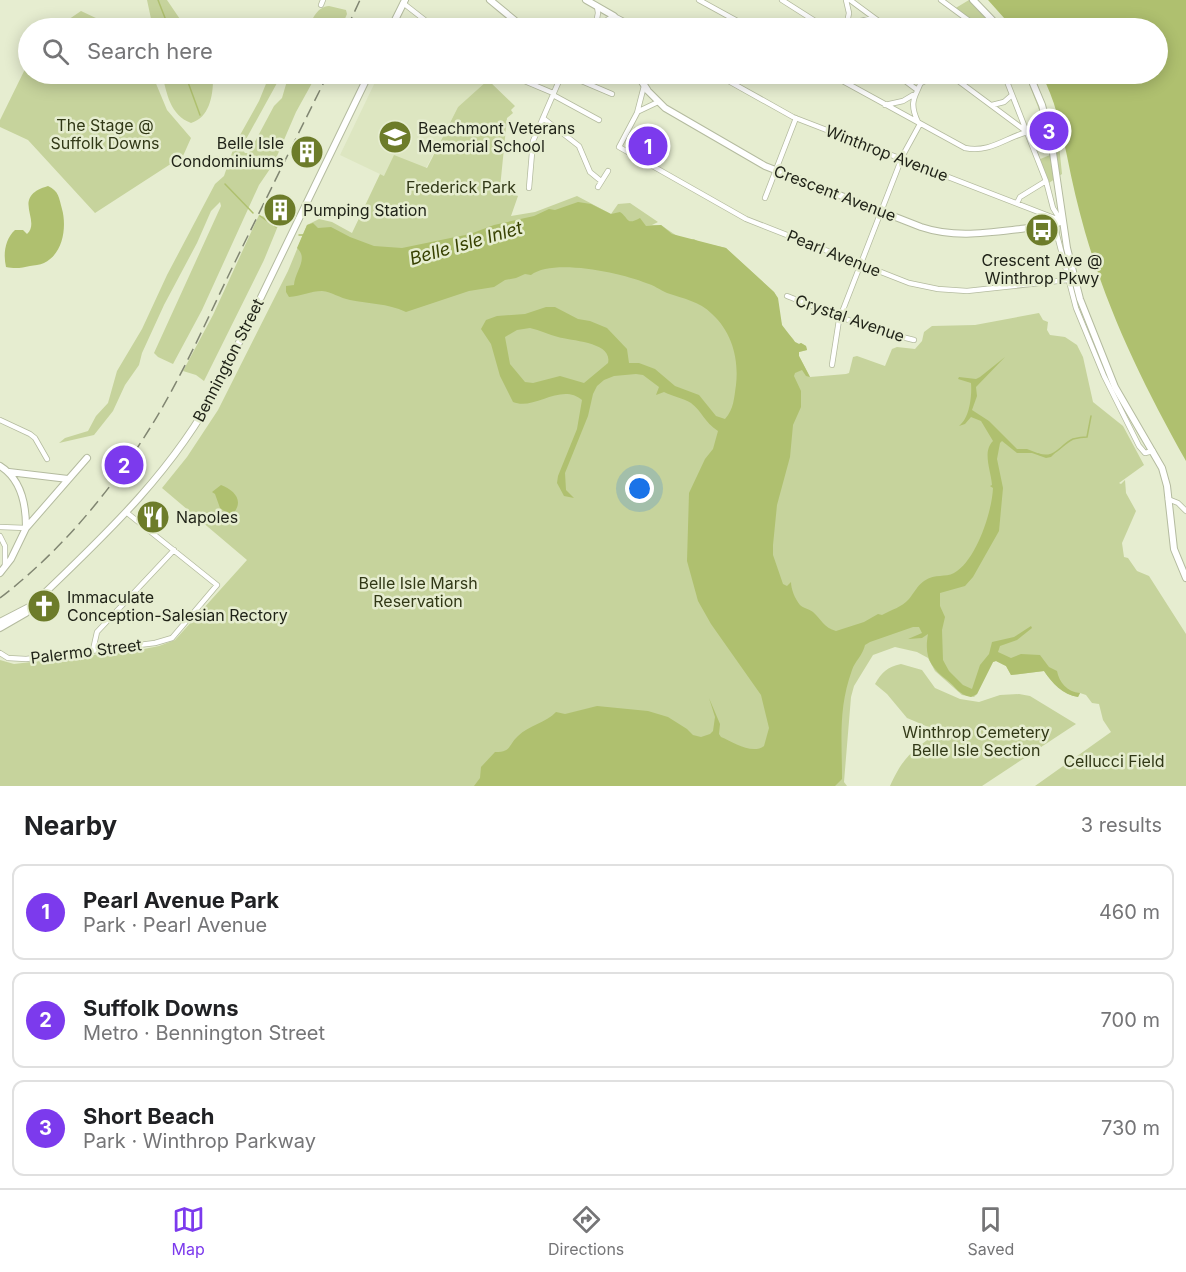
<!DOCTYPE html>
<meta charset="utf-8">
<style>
:root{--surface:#fff;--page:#f6f6f6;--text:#202124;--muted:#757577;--line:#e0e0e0;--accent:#7c3aed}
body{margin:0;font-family:Inter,sans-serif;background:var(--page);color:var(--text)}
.you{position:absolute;left:640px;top:489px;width:21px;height:21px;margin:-15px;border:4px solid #fff;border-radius:50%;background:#1a73e8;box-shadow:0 0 0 9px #1a73e833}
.badge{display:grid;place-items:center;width:39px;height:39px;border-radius:50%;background:var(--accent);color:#fff;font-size:20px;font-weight:700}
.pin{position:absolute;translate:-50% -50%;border:3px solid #fff;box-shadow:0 2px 6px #0006}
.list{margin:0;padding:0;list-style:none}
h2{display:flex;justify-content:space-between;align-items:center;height:78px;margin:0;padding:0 24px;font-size:26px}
h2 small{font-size:20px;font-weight:400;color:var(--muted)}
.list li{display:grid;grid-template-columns:39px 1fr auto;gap:18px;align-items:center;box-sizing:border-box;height:96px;margin:0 12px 12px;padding:0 12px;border:2px solid var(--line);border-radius:12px}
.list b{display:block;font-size:22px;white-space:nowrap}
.list p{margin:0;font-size:20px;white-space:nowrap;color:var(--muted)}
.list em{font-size:20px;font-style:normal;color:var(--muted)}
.icon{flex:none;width:33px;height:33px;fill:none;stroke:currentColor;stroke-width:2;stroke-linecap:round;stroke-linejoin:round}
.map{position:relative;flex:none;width:1186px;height:786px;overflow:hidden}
.search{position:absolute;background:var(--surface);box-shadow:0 3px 15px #0003;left:18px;right:18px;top:18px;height:66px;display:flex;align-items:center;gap:15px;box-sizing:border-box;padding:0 21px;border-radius:33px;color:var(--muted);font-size:22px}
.sheet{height:402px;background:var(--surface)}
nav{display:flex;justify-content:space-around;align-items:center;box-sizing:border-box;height:84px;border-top:2px solid var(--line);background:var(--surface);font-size:16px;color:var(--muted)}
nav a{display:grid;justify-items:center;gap:3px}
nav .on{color:var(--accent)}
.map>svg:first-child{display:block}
.built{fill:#dde6c1}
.green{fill:#c6d39c}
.water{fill:#afc06f;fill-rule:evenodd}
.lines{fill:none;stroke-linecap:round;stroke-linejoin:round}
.stream{stroke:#afc06f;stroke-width:1.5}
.street-casing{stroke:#b4bb9f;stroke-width:6}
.secondary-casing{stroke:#b4bb9f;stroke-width:8}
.street{stroke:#fff;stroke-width:4.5}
.secondary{stroke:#fff;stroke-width:6}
.rail{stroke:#818672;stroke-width:1.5;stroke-dasharray:12 6;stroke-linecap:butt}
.labels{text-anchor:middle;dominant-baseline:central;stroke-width:5;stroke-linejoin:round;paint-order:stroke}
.park-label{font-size:16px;fill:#313816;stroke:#e6edd0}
.poi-label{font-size:16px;fill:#1f2217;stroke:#e6edd0;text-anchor:start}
.street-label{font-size:16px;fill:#1f2217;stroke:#e6edd0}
.water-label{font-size:18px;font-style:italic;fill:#374101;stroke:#e6edd0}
</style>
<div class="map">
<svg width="1186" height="786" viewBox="0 0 1186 786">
<rect width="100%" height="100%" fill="#e6edd0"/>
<path class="built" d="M379 74H480L488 80 458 107 426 168 384 176 340 155Z"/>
<path class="green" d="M147 0H167L186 28H153Z
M969 0H977L1005 28H977L954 9Z
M329 6 346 10 347 14 341 28H308C313 18 317 7 329 6Z
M81 11 117 28H56Z
M28 63V74H152L167 110 191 138 183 156 95 213 28 140 0 127V120Z
M162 74H202L205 80H213C213 96 209 118 191 123 170 115 167 94 162 74Z
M270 74H282L245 141 242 149 245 153H249L274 106 282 98 289 74H317L296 112 274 163 259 185 202 310 173 364 158 357 154 353 221 206 220 202 211 211 197 243 164 305 142 353 139 365 125 385 113 411 94 435 59 443 65 438 88 431 96 416 108 403 117 371 142 329 167 275 215 184 224 176 235 144 259 101Z
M1025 74H1034L1059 145 1062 174 1046 185 1038 160 1050 155 1040 112Z
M488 80 515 106 511 110 513 113 507 118 500 188 518 196 511 216 535 212 577 196 611 214 618 204 630 203 658 222 652 225H661C672 232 680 241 694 239L699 242 726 248 774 292C780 301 778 312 781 322 783 332 791 334 795 342L799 344 801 343 806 346 807 350 799 352V356L810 377 846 374 849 373 853 357 857 356 885 366 892 349 897 347 915 349 922 341 924 332 932 326 975 325 1039 313 1043 320 1048 322 1047 330 1050 335 1065 337 1077 345 1083 357 1093 402 1123 426 1144 465 1119 483 1121 484 1125 480 1126 493 1136 511 1122 543 1124 557 1128 558 1137 571 1149 576 1186 634V786H1035L1111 732 1103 720 1099 704 1092 703 1086 695 1080 693 1078 697C1063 695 1052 683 1044 671L1011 675 1006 666 996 661 993 662 977 694 974 697 962 695 935 671 928 658 917 652 895 647 873 655 854 686 851 697 844 782 847 786H0V660L14 664 144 649 159 646 175 640 247 560 162 488 187 457 218 410 288 271 307 225 319 219 332 222 352 233 380 174 384 176 394 155 427 168 458 107Z
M635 127 669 144 658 164 627 146 626 142Z
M259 215 268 218 272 217 280 221 264 260 204 381 196 375 183 371 213 315Z
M901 664 922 670 935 688 960 699 979 702 1000 695 1019 694 1030 696 1076 724 982 786H890C903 757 912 751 937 733L933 729 907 718 887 694 875 684C882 672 887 667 901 664Z"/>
<path class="water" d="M988 0H1186V461C1144 386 1109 315 1085 232 1078 207 1072 182 1067 156 1061 129 1055 98 1041 74H1158V28H1013Z
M48 186C59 191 59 198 62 209 67 227 63 254 44 263 40 265 34 265 30 266 22 268 15 269 6 267 3 254 5 239 15 230H23L27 234C42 220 10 197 48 186Z
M578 202 591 204 611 214 620 212C629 218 626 226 640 218L646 226 661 225 672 234 726 248 774 292 778 298 782 325 795 342 799 344 801 343 806 346 807 350 799 352V356L810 377 806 376 802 370 795 373 794 376 801 391V407L793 425 790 457 777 505 773 545V555L783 584 787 586 791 582C791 589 795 599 800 605 803 608 809 609 813 612 821 619 824 628 836 631L864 622 878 614 882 615C891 610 902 607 909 599 914 593 917 586 924 581 936 573 945 578 954 573 976 561 992 512 993 488L990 486 992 485C991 470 982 452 993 441L981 421 971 417 965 424 959 426C970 418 972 395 971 383L958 379 959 377 976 379 980 377 1005 357 976 387 977 396 972 410 989 421 1017 449H1027L1045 456 1055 453 1051 457 1046 458 1032 453H1017L1002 441 1000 443 997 459 1003 488 999 531 973 577 965 586 940 593V606L945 617 942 630 943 660 949 671 963 685 972 689 980 665 989 654 992 642 1014 637 1031 626 1032 628 1017 640 1000 646 998 652 1011 658 1021 654 1040 655 1049 667 1057 671C1059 682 1067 692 1080 693L1078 697C1063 695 1052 683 1044 671L1011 675 1006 666 996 661 993 662 977 694 971 697C959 695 956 687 947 680 930 667 924 656 928 634L922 638 908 639 922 633 919 627H913L870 642 865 645C863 655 855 661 852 670 838 709 842 739 842 779L835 786H474L480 778 481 767 495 752C512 752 508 745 518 736 529 725 546 723 556 712L565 714 597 706 648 711 668 717 687 729 693 735 701 737 710 734 713 731 715 717 709 698 720 724 719 734 721 737C733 742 752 755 764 746L769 728 761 695 711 624 698 601 687 561 689 493 705 459 713 449 718 431C704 422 702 411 691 403 683 398 672 396 664 392L656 395 659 387 643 375 636 374 614 376 604 380 597 386 593 394 588 416 565 473 566 490 574 498 564 496 557 483 558 476 577 429 582 400C561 382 534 411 513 402L500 376 491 344 481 329 486 320 497 316 525 314 546 307H555L578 319 590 321 607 328 627 349 629 363H639L655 369 675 386 699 395 716 416 725 419C734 409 734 398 736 385 739 359 732 332 712 314 699 301 684 299 667 293 660 290 654 285 646 283 621 273 553 258 531 275L525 274 516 278 505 280 494 287 469 291 406 312C387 303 369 304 350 300 340 298 332 292 322 291 311 291 301 296 289 297L286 292V286L294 285C295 271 309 259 297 248L307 225 313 223 318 228 331 227 350 237 374 246 402 248 470 234 494 225 534 216 549 209 555 210ZM530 328C540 330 549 335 558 337 572 341 613 342 608 363L584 383 560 376 533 383 525 382 510 364 505 337 517 330Z
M221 485C236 491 245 502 231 516L220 508 215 494 212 492Z"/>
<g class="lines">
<path class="stream" d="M158 0 169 28
M185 74 200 115
M225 184 253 213
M260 216 276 227
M299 235H303
M1038 454C1055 460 1060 445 1073 439 1077 438 1082 437 1087 437L1091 416"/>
<g class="street-casing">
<path id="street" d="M699 0 750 28
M782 0 826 28
M846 0 849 13 846 28
M850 0 888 28
M941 0 979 28
M403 3 435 28
M321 5 323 0
M596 24 598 13 597 6
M507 28 512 18
M593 28 614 16 637 28
M846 28 856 22 874 18
M508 74 553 93
M565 74 612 94
M716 74 793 117 1062 221
M830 74 965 148C990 153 1005 138 1027 132
M896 74 916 89
M949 74 1027 132
M1004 74 1046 181 1053 208 1060 219
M921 83 933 77 949 74
M644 86 637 113 619 147 746 219 909 283 938 289 967 291 1067 280
M553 95 599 120
M885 105 903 101 913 95
M992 105 1004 102 1012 95
M639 111 658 102
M543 118 579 146 590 172 601 181
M918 122C906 97 920 94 923 74
M598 187 608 171
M529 188 533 141 562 74
M765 198 796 118
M1017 203 1020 197 1046 181
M1056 224 1057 235 1076 308 1104 376 1139 446 1145 453 1153 451
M787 296 874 330 914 340
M832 365 839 320 903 155 920 124
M0 420 30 434 35 438 47 459
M1168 499 1178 503 1186 511
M0 527 26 528
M0 536 5 546V565
M93 650 97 632 174 550
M0 653 8 658 26 659 155 643 172 638 217 585 126 512"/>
</g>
<g class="secondary-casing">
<path id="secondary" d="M490 0 524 28
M586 0 614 16 615 28
M973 0 1000 28
M391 28 405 0
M637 74 648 91 665 108 765 166 921 227C954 238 986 233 1020 229 1034 227 1049 228 1062 221
M1029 74 1042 105 1051 139 1067 248 1080 299 1115 387 1162 468 1167 486 1174 549 1186 578
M0 466C21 479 26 504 26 527
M9 472 68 479
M0 573 11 559 26 528 87 458
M0 622 29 607
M0 628 26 613 30 607C100 540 173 473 218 386L369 74"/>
</g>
<use href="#street" class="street"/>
<use href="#secondary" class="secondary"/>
<path class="rail" d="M347 28 360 0
M0 598C60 552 110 492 150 428 183 375 208 317 235 262 266 199 297 136 328 74"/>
</g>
<defs>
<g id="school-disc" transform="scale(1.725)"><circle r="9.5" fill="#6d7c2a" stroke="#e6edd0"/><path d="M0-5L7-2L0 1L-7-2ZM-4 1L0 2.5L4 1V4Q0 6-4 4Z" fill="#fff"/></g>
<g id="building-disc" transform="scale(1.725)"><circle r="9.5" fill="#6d7c2a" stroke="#e6edd0"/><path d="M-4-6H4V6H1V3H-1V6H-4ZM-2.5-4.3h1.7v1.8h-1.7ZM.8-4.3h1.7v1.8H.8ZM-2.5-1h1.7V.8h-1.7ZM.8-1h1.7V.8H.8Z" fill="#fff"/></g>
<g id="bus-disc" transform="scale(1.725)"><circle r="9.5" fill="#6d7c2a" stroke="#e6edd0"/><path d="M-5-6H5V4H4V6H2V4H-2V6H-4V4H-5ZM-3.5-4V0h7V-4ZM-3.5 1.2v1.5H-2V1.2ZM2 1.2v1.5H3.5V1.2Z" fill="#fff"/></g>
<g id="restaurant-disc" transform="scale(1.725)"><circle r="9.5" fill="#6d7c2a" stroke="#e6edd0"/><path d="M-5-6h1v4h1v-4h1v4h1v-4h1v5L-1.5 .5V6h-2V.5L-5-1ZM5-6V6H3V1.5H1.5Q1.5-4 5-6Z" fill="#fff"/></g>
<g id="church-disc" transform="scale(1.725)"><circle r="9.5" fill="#6d7c2a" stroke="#e6edd0"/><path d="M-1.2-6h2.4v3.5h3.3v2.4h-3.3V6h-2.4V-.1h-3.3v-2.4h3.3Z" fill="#fff"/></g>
</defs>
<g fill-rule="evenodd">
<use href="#school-disc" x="395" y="137"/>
<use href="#building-disc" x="307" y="152"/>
<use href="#building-disc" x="280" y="210"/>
<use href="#bus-disc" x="1042" y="230"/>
<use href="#restaurant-disc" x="153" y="517"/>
<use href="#church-disc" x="44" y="606"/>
</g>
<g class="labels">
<g class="park-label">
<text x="105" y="125">The Stage @<tspan x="105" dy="18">Suffolk Downs</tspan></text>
<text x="461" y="187">Frederick Park</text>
<text x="418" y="583">Belle Isle Marsh<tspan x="418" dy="18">Reservation</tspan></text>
<text x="976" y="732">Winthrop Cemetery<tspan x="976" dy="18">Belle Isle Section</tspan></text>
<text x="1114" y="761">Cellucci Field</text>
</g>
<g class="poi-label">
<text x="418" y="128">Beachmont Veterans<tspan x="418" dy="18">Memorial School</tspan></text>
<text x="284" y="143" text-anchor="end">Belle Isle<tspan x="284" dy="18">Condominiums</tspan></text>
<text x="303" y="210">Pumping Station</text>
<text x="1042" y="260" text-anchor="middle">Crescent Ave @<tspan x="1042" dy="18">Winthrop Pkwy</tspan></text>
<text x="176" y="517">Napoles</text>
<text x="67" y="597">Immaculate<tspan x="67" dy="18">Conception-Salesian Rectory</tspan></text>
</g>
<g class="street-label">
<text transform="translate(887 153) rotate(21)">Winthrop Avenue</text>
<text transform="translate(835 193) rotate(21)">Crescent Avenue</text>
<text transform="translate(834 253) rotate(22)">Pearl Avenue</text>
<text transform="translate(850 318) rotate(19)">Crystal Avenue</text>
<text transform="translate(228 360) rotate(-63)">Bennington Street</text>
<text transform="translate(86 651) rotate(-7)">Palermo Street</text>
</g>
<g class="water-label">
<text transform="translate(466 243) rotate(-16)">Belle Isle Inlet</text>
</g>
</g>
</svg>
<div class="you"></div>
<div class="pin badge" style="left:648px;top:146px">1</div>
<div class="pin badge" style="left:124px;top:465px">2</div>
<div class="pin badge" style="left:1049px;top:131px">3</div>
<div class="search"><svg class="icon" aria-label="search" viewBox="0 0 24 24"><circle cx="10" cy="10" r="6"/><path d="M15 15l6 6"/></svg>Search here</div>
</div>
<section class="sheet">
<h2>Nearby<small>3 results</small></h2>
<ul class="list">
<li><span class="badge">1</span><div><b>Pearl Avenue Park</b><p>Park · Pearl Avenue</p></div><em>460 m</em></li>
<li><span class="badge">2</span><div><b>Suffolk Downs</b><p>Metro · Bennington Street</p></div><em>700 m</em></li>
<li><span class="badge">3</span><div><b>Short Beach</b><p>Park · Winthrop Parkway</p></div><em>730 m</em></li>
</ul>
</section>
<nav>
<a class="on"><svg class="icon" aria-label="map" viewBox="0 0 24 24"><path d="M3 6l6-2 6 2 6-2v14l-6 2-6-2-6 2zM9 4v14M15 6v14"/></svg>Map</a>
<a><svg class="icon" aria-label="directions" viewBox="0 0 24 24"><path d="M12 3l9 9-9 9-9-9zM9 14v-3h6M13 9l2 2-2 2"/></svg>Directions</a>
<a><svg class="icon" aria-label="saved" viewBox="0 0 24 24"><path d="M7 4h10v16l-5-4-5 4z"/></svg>Saved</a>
</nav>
